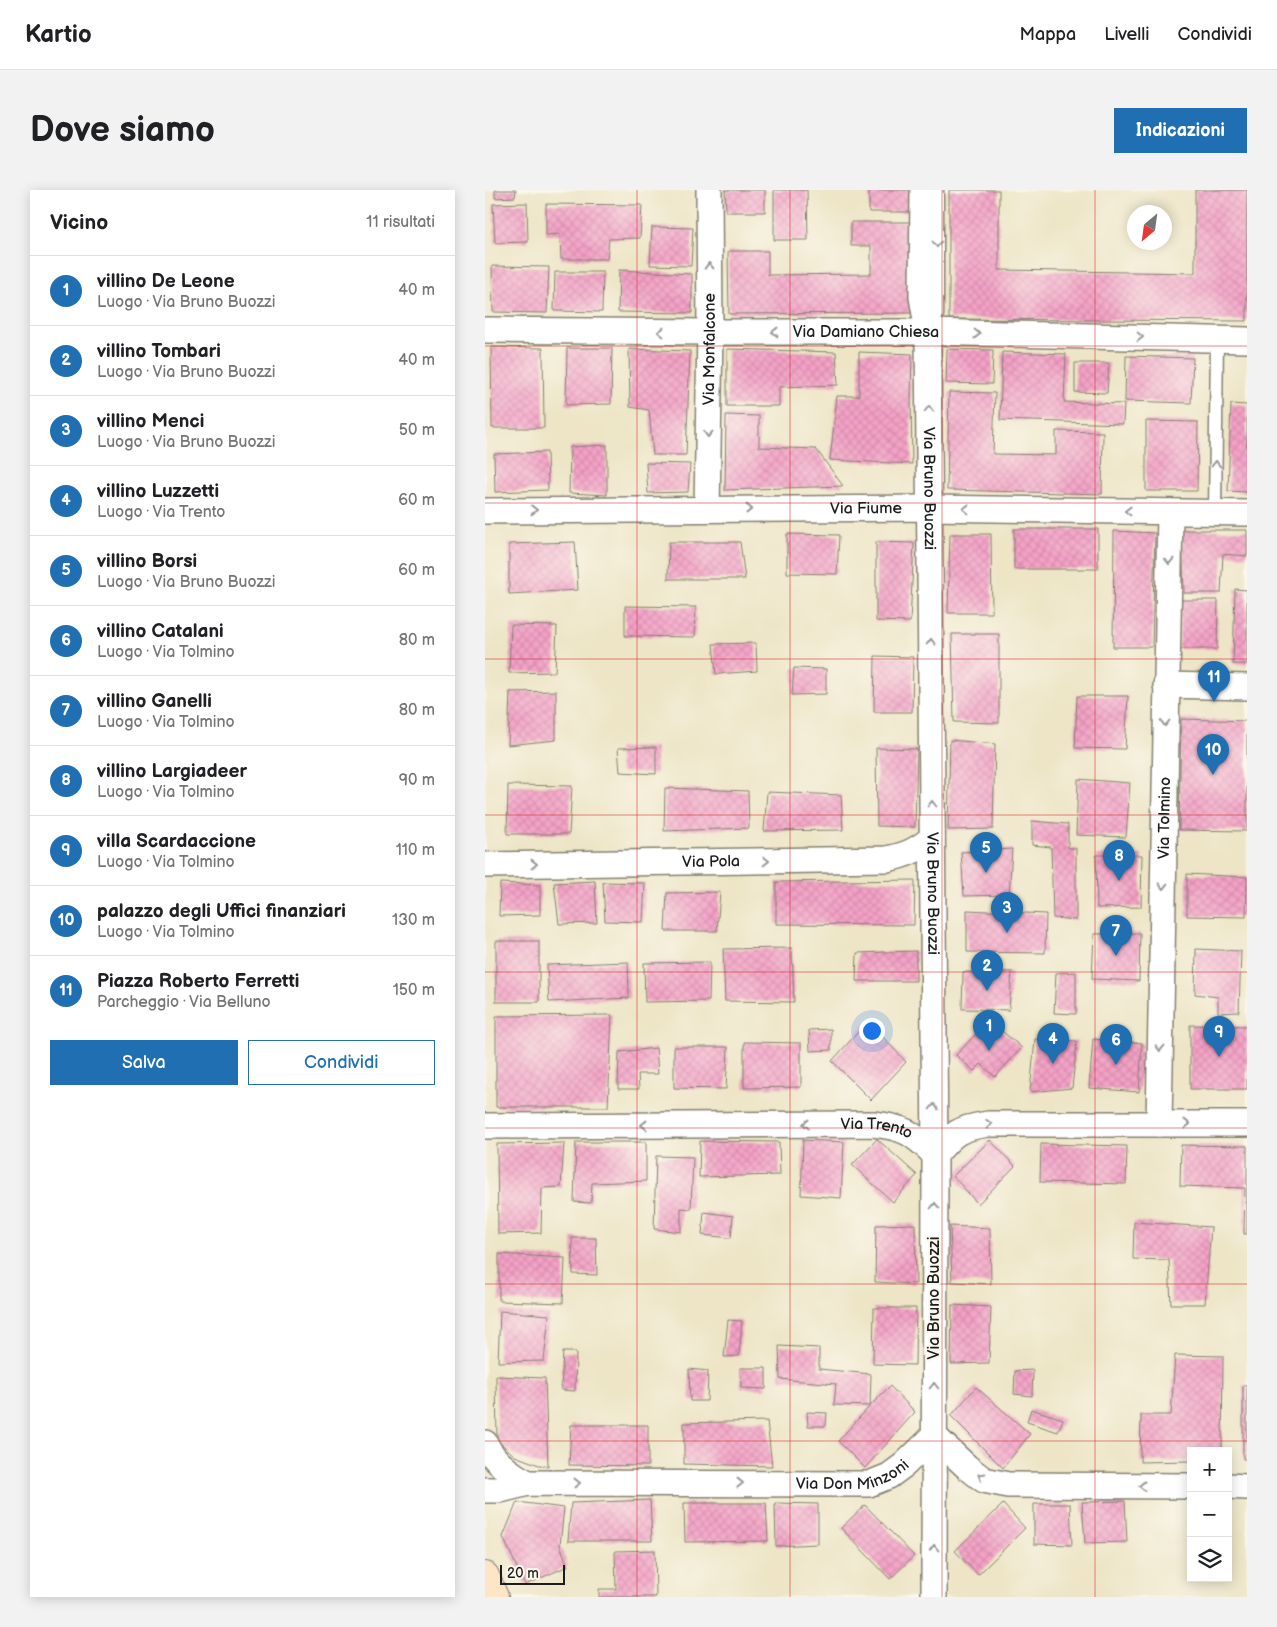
<!DOCTYPE html>
<html lang="it">
<meta charset="utf-8">
<style>
:root{--surface:#fff;--page:#f2f2f2;--text:#202124;--muted:#757577;--line:#e0e0e0;--accent:#1f6fb2}
body{margin:0;font-family:"Balsamiq Sans",sans-serif;background:var(--page);color:var(--text)}
.controls{position:absolute;right:15px;bottom:15px;display:grid;overflow:hidden;border-radius:0px;box-shadow:0 2px 12px #0003}
.controls button{width:45px;height:45px;display:grid;place-items:center;padding:0;border:0;border-bottom:1px solid var(--line);background:var(--surface);color:var(--text);font:25px sans-serif}
.compass{position:absolute;left:642px;top:15px;width:45px;height:45px;border-radius:50%;background:var(--surface);box-shadow:0 2px 12px #0003;rotate:209deg}
.scale{position:absolute;left:15px;bottom:12px;width:65px;box-sizing:border-box;padding-left:5px;border:2px solid #1c1c1c;border-top:0;font-size:14px;line-height:18px;white-space:nowrap;color:#1c1c1c;-webkit-text-stroke:4px #fbf7ec;paint-order:stroke}
.you{position:absolute;left:386px;top:840px;width:18px;height:18px;margin:-12px;border:4px solid #fff;border-radius:50%;background:#1a73e8;box-shadow:0 0 0 8px #1a73e833}
.badge{display:grid;place-items:center;width:32px;height:32px;border-radius:50%;background:var(--accent);color:#fff;font-size:16px;font-weight:700}
.pin{position:absolute;translate:-50% -41px;filter:drop-shadow(0 1px 2px #0008)}
.pin::after{content:'';position:absolute;top:26px;width:18px;height:15px;background:inherit;clip-path:polygon(0 0,100% 0,50% 100%)}
.list{margin:0;padding:0;list-style:none}
h2{display:flex;justify-content:space-between;align-items:center;height:65px;margin:0;padding:0 20px;font-size:21px}
h2 small{font-size:16px;font-weight:400;color:var(--muted)}
.list li{display:grid;grid-template-columns:32px 1fr auto;gap:15px;align-items:center;box-sizing:border-box;height:70px;padding:0 20px;border-top:1px solid var(--line)}
.list b{display:block;font-size:19px;white-space:nowrap}
.list p{margin:0;font-size:16px;white-space:nowrap;color:var(--muted)}
.list em{font-size:16px;font-style:normal;color:var(--muted)}
.actions{display:flex;gap:10px;padding:15px 20px}
.actions a{flex:1;padding:11px 0;border:1px solid var(--accent);border-radius:0px;text-align:center;font-size:18px;color:var(--accent)}
.actions .main{background:var(--accent);color:#fff}
.icon{flex:none;width:28px;height:28px;fill:none;stroke:currentColor;stroke-width:2;stroke-linecap:round;stroke-linejoin:round}
.map{position:relative;flex:none;width:762px;height:1407px;overflow:hidden;border-radius:0px}
header{display:flex;align-items:center;gap:30px;box-sizing:border-box;height:70px;padding:0 25px;background:var(--surface);border-bottom:1px solid var(--line)}
header strong{font-size:24px}
nav{display:flex;gap:28px;margin-inline-start:auto;font-size:18px}
.intro{display:flex;align-items:center;justify-content:space-between;box-sizing:border-box;height:120px;padding:0 30px}
h1{margin:0;font-size:35px}
.button{padding:12px 22px;border-radius:0px;background:var(--accent);color:#fff;font-size:18px;font-weight:700}
main{display:flex;gap:30px;padding:0 30px}
aside{flex:1;background:var(--surface);border-radius:0px;box-shadow:0 2px 12px #0003}
.map>svg:first-child{display:block}
.building{fill:url(#building-cross-hatch)}
.lines{fill:none;stroke-linecap:round;stroke-linejoin:round}
.lane-casing{stroke:#848071;stroke-width:15}
.street-casing{stroke:#848071;stroke-width:28}
.secondary-casing{stroke:#848071;stroke-width:30}
.lane{stroke:#fff;stroke-width:12}
.street{stroke:#fff;stroke-width:25}
.secondary{stroke:#fde5c5;stroke-width:28}
.oneway{stroke:#999}
.grid{fill:none;stroke:#d62828;stroke-width:1;stroke-opacity:0.55}
.labels{text-anchor:middle;dominant-baseline:central;stroke-width:4;stroke-linejoin:round;paint-order:stroke}
.street-label{font-size:16px;fill:#1c1c1c;stroke:#fbf7ec}
</style>
<header>
<strong>Kartio</strong>
<nav><a>Mappa</a><a>Livelli</a><a>Condividi</a></nav>
</header>
<div class="intro"><h1>Dove siamo</h1><a class="button">Indicazioni</a></div>
<main>
<aside>
<h2>Vicino<small>11 risultati</small></h2>
<ul class="list">
<li><span class="badge">1</span><div><b>villino De Leone</b><p>Luogo · Via Bruno Buozzi</p></div><em>40 m</em></li>
<li><span class="badge">2</span><div><b>villino Tombari</b><p>Luogo · Via Bruno Buozzi</p></div><em>40 m</em></li>
<li><span class="badge">3</span><div><b>villino Menci</b><p>Luogo · Via Bruno Buozzi</p></div><em>50 m</em></li>
<li><span class="badge">4</span><div><b>villino Luzzetti</b><p>Luogo · Via Trento</p></div><em>60 m</em></li>
<li><span class="badge">5</span><div><b>villino Borsi</b><p>Luogo · Via Bruno Buozzi</p></div><em>60 m</em></li>
<li><span class="badge">6</span><div><b>villino Catalani</b><p>Luogo · Via Tolmino</p></div><em>80 m</em></li>
<li><span class="badge">7</span><div><b>villino Ganelli</b><p>Luogo · Via Tolmino</p></div><em>80 m</em></li>
<li><span class="badge">8</span><div><b>villino Largiadeer</b><p>Luogo · Via Tolmino</p></div><em>90 m</em></li>
<li><span class="badge">9</span><div><b>villa Scardaccione</b><p>Luogo · Via Tolmino</p></div><em>110 m</em></li>
<li><span class="badge">10</span><div><b>palazzo degli Uffici finanziari</b><p>Luogo · Via Tolmino</p></div><em>130 m</em></li>
<li><span class="badge">11</span><div><b>Piazza Roberto Ferretti</b><p>Parcheggio · Via Belluno</p></div><em>150 m</em></li>
</ul>
<div class="actions"><a class="main">Salva</a><a>Condividi</a></div>
</aside>
<div class="map">
<svg width="762" height="1407" viewBox="0 0 762 1407">
<defs>
<pattern id="building-cross-hatch" width="8" height="8" patternUnits="userSpaceOnUse" patternTransform="scale(1.25)"><rect width="8" height="8" fill="#f4a2c6"/><path d="M0 0l8 8M0 8l8-8" fill="none" stroke="#d18baa"/></pattern>
</defs>
<rect width="100%" height="100%" fill="#fbf7ec"/>
<filter id="ink" filterUnits="userSpaceOnUse"><feTurbulence type="fractalNoise" baseFrequency=".02" numOctaves="2"/><feDisplacementMap in="SourceGraphic" scale="10" xChannelSelector="R" yChannelSelector="G"/><feConvolveMatrix kernelMatrix="1 2 1 2 8 2 1 2 1" color-interpolation-filters="sRGB"/></filter>
<filter id="wash" filterUnits="userSpaceOnUse"><feTurbulence type="fractalNoise" baseFrequency=".0096" numOctaves="4" result="noise"/><feDisplacementMap in="SourceGraphic" scale="20" xChannelSelector="R" yChannelSelector="G"/><feGaussianBlur stdDeviation="1.12" result="paint"/><feColorMatrix in="noise" values="0 0 0 0 0 0 0 0 0 0 0 0 0 0 0 0 0 1.4 0 .05"/><feComposite in="paint" operator="in"/></filter>
<g filter="url(#wash)">
<rect width="100%" height="100%" fill="#ede5c6"/>
<g id="blocks">
<path class="building" d="M10 0H31L30 7 10 8Z
M240 0H280V22H241Z
M289 0H322L323 50H289Z
M384 0H427V22H384Z
M464 0H514V80L710 83V0H762V131L464 129Z
M42 13 43 52 10 53 8 14Z
M61 14 157 15 155 48 124 49 122 69H76L75 44 61 45Z
M366 32H425L426 123 244 124 243 61H283V85L386 84V56H366Z
M167 37 208 38 206 76 165 75Z
M7 76 64 77 62 123 8 122Z
M134 80 207 84V123L133 122Z
M70 82H118L117 122 69 121Z
M6 157 58 158 59 238H7Z
M82 158H127L126 214 81 215Z
M144 159 205 161 201 265H168L164 220 145 217Z
M242 159 351 162 353 195 294 197V216H242Z
M462 159 508 160 507 194 461 193Z
M374 162 427 164 426 208 427 274 345 270 352 206H374Z
M517 162 581 164 579 212 639 214 638 234 515 230Z
M641 166 708 168 706 213 640 211Z
M590 173H624L622 203 590 202Z
M464 202 510 203 508 264 571 265V241L618 242 617 304 462 300Z
M746 214 762 215V302L743 301Z
M241 225 274 226V257L331 259 358 296 240 300Z
M661 231 713 232 712 301H661Z
M122 255V305L84 303 85 257Z
M62 262 63 300 10 302 9 264Z
M161 273 205 274 203 302 163 303Z
M529 339H613V379H529Z
M697 340H762V366L738 364 736 403H699Z
M629 341 670 343 667 457H628Z
M302 344 354 345 352 384 302 383Z
M465 344H506L507 423H463Z
M90 352 93 400 24 404V354Z
M184 352H255L260 389H183Z
M391 352 429 353 425 432 391 431Z
M750 399 762 400V474H748Z
M695 410H733L732 459H694Z
M140 416 211 417 210 447 140 446Z
M26 435 72 436 70 482 24 483Z
M467 444H514V533L469 532Z
M271 453 272 481 231 484 228 454Z
M390 466 428 467 427 522H389Z
M309 478 341 479V504L307 505Z
M71 501V550L23 555 25 502Z
M592 506H643L640 559 590 558Z
M696 529 762 531V641L694 640Z
M465 550 510 554 508 639 463 640Z
M171 557V584L135 582 133 558Z
M391 558 432 559 430 637 392 636Z
M593 589 645 593 641 647 591 645Z
M23 595 87 596 84 644H22Z
M180 598 263 601 264 638 179 641Z
M282 602 356 605 358 640 279 641Z
M547 631 583 634V658H591V730L568 728 566 657 547 655Z
M527 659 524 705 479 706 476 662Z
M611 665H657L656 717 612 718Z
M702 684 762 687 761 727 702 726Z
M430 690 429 735 291 734V692Z
M110 691 112 733 74 734 69 693Z
M118 692 160 693 158 732 120 731Z
M15 693 55 695V725L14 726Z
M235 702 232 741H180L182 703Z
M482 720 561 724 560 763 482 762Z
M655 743 654 791 607 789 609 744Z
M11 751H54V812H11Z
M307 758 309 812 240 811 238 759Z
M711 759 756 761 754 822 733 823V807L710 804Z
M431 761V791H371L372 763Z
M143 772 144 808 64 812 62 775Z
M225 772 224 811 160 812 159 773Z
M478 782H527L524 820 477 819Z
M591 782V824L569 823 571 783Z
M127 825 123 917H11V826Z
M504 830 537 858 510 887 496 874 489 881 471 865Z
M383 831 421 872 386 910 347 871Z
M705 835 762 836V899H705Z
M346 839V860L325 861 324 840Z
M550 849 592 851 587 898 545 902Z
M608 849 657 853 654 902 604 898Z
M259 852 316 853V897L259 898Z
M189 857H243L241 899 189 898Z
M171 858 173 884H153L154 899H133L134 862Z
M392 949 432 985 408 1012 367 975Z
M318 950 359 952 356 1008 316 1005Z
M505 950 530 976 493 1014 468 986Z
M215 951 294 952 295 985 214 987Z
M91 952H161V991L107 993 106 1013 89 1012Z
M79 953 76 997 57 998 56 1043 13 1044 12 954Z
M556 954 642 956 641 994 555 992Z
M696 955 762 956V1044H759L760 998 695 996Z
M171 966 208 967 206 1019 196 1018V1042L169 1039Z
M219 1022 248 1026 246 1048 217 1045Z
M649 1032 726 1037 720 1114H686L684 1070 648 1069Z
M430 1034 431 1094 390 1092 391 1035Z
M465 1036 505 1038 506 1094 467 1092Z
M87 1048H111L112 1085 88 1084Z
M14 1064 80 1068 78 1113 14 1111Z
M467 1115 506 1117 504 1173 466 1174Z
M389 1118H431L430 1175 388 1174Z
M15 1121 64 1125 59 1171 13 1172Z
M243 1130 257 1131 254 1166 239 1167Z
M294 1156 334 1158V1179L386 1184 385 1216 405 1196 430 1222 380 1278 353 1251 385 1216 349 1215 351 1194 295 1189Z
M78 1162H91L90 1201 76 1200Z
M690 1165 738 1166 737 1261H706V1271L655 1272 656 1225H686Z
M255 1178H281V1199L256 1198Z
M204 1179 223 1181 222 1211H205Z
M548 1180 547 1206 529 1204 530 1181Z
M11 1186 60 1188 63 1276 54 1275 30 1266 12 1250Z
M758 1195H762V1269H758Z
M491 1197 545 1244 518 1278 466 1226Z
M546 1219 578 1229 573 1242 542 1232Z
M322 1222 342 1223 341 1236H323Z
M282 1231 287 1276 199 1274V1233Z
M86 1235H163V1276L84 1275Z
M165 1310 167 1351H83L86 1313Z
M640 1311 642 1352 600 1353 597 1312Z
M32 1312 79 1318 75 1355 83 1376 40 1395 18 1347Z
M199 1313H281L283 1351 200 1352Z
M290 1313 333 1314V1354L291 1356Z
M518 1314 540 1338 493 1385 470 1361Z
M549 1314H585L587 1355 549 1354Z
M380 1315 429 1366 405 1389 356 1338Z
M170 1360 171 1407H114V1399H131L130 1361Z"/>
</g>
</g>
<g filter="url(#ink)">
<use href="#blocks" fill-opacity="0" stroke="#848071" stroke-width="1"/>
<g class="lines">
<g class="lane-casing">
<path id="lane" d="M448 133 452 125V0
M730 323 732 149"/>
</g>
<g class="street-casing">
<g id="street">
<path id="s1" d="M438 0 437 107 443 142 450 965 449 1407"/>
<path id="s2" d="M0 140 225 142H443L762 150"/>
<path id="s3" d="M222 319 225 142 224 0"/>
<path id="s4" d="M0 321 444 318 762 323"/>
<path d="M681 495 762 497"/>
<path id="s5" d="M0 675 402 669C421 665 431 661 447 648"/>
<path id="s6" d="M674 934 685 322"/>
<path id="s7" d="M0 936 388 934C419 937 428 943 450 965"/>
<path d="M450 965C468 943 474 938 503 934H762"/>
<path d="M0 1253C9 1272 25 1284 43 1293"/>
<path d="M743 1296 762 1297"/>
<path id="s8" d="M0 1300H15L43 1293 384 1294 404 1286 419 1275 449 1246 482 1277 499 1290 523 1295 706 1296"/>
</g>
</g>
<g class="secondary-casing">
<path id="secondary" d="M0 1386 9 1407"/>
</g>
<use href="#lane" class="lane"/>
<use href="#street" class="street"/>
<use href="#secondary" class="secondary"/>
</g>
<defs><path id="oneway-chevron" d="M-2-3.5L2.5 0L-2 3.5" fill="none" stroke-width="1.6" stroke-linecap="round" stroke-linejoin="round" transform="scale(1.25)"/></defs>
<g class="oneway">
<use href="#oneway-chevron" transform="translate(452 54) rotate(90)"/>
<use href="#oneway-chevron" transform="translate(224 76) rotate(-91)"/>
<use href="#oneway-chevron" transform="translate(176 142) rotate(-179)"/>
<use href="#oneway-chevron" transform="translate(290 142) rotate(-180)"/>
<use href="#oneway-chevron" transform="translate(492 144) rotate(1)"/>
<use href="#oneway-chevron" transform="translate(655 147) rotate(1)"/>
<use href="#oneway-chevron" transform="translate(444 219) rotate(-90)"/>
<use href="#oneway-chevron" transform="translate(223 244) rotate(91)"/>
<use href="#oneway-chevron" transform="translate(731 274) rotate(-89)"/>
<use href="#oneway-chevron" transform="translate(264 319)"/>
<use href="#oneway-chevron" transform="translate(481 319) rotate(-179)"/>
<use href="#oneway-chevron" transform="translate(49 320)"/>
<use href="#oneway-chevron" transform="translate(643 321) rotate(-179)"/>
<use href="#oneway-chevron" transform="translate(684 371) rotate(91)"/>
<use href="#oneway-chevron" transform="translate(446 452) rotate(-90)"/>
<use href="#oneway-chevron" transform="translate(680 533) rotate(91)"/>
<use href="#oneway-chevron" transform="translate(447 614) rotate(-90)"/>
<use href="#oneway-chevron" transform="translate(281 671) rotate(-1)"/>
<use href="#oneway-chevron" transform="translate(49 674) rotate(-1)"/>
<use href="#oneway-chevron" transform="translate(678 696) rotate(91)"/>
<use href="#oneway-chevron" transform="translate(675 858) rotate(91)"/>
<use href="#oneway-chevron" transform="translate(449 917) rotate(-90)"/>
<use href="#oneway-chevron" transform="translate(321 934) rotate(180)"/>
<use href="#oneway-chevron" transform="translate(504 934) rotate(-3)"/>
<use href="#oneway-chevron" transform="translate(702 934)"/>
<use href="#oneway-chevron" transform="translate(159 935) rotate(180)"/>
<use href="#oneway-chevron" transform="translate(450 1016) rotate(-90)"/>
<use href="#oneway-chevron" transform="translate(449 1196) rotate(-90)"/>
<use href="#oneway-chevron" transform="translate(496 1286) rotate(-150)"/>
<use href="#oneway-chevron" transform="translate(92 1293)"/>
<use href="#oneway-chevron" transform="translate(255 1293)"/>
<use href="#oneway-chevron" transform="translate(657 1296) rotate(-180)"/>
<use href="#oneway-chevron" transform="translate(449 1358) rotate(-90)"/>
</g>
</g>
<path class="grid" d="M152 0V1407M305 0V1407M457 0V1407M610 0V1407M0 156H762M0 313H762M0 469H762M0 625H762M0 782H762M0 938H762M0 1094H762M0 1251H762"/>
<g class="labels">
<g class="street-label">
<text stroke="none"><textPath href="#s2" startOffset="381">Via Damiano Chiesa</textPath></text>
<text stroke="none"><textPath href="#s3" startOffset="160">Via Monfalcone</textPath></text>
<text stroke="none"><textPath href="#s1" startOffset="299">Via Bruno Buozzi</textPath></text>
<text stroke="none"><textPath href="#s4" startOffset="381">Via Fiume</textPath></text>
<text stroke="none"><textPath href="#s6" startOffset="306">Via Tolmino</textPath></text>
<text stroke="none"><textPath href="#s5" startOffset="226">Via Pola</textPath></text>
<text stroke="none"><textPath href="#s1" startOffset="704">Via Bruno Buozzi</textPath></text>
<text stroke="none"><textPath href="#s7" startOffset="392">Via Trento</textPath></text>
<text transform="translate(449 1108) rotate(-90)">Via Bruno Buozzi</text>
<text stroke="none"><textPath href="#s8" startOffset="370">Via Don Minzoni</textPath></text>
</g>
</g>
</svg>
<div class="controls">
<button>+</button>
<button>−</button>
<button><svg class="icon" aria-label="layers" viewBox="0 0 24 24"><path d="M12 4l9 5-9 5-9-5zM3 14l9 5 9-5"/></svg></button>
</div>
<svg class="compass" viewBox="-18 -18 36 36"><path d="M0-13l5 13h-10z" fill="#e53935"/><path d="M0 13l5-13h-10z" fill="#757577"/></svg>
<div class="scale">20 m</div>
<div class="you"></div>
<div class="pin badge" style="left:504px;top:861px">1</div>
<div class="pin badge" style="left:502px;top:801px">2</div>
<div class="pin badge" style="left:522px;top:743px">3</div>
<div class="pin badge" style="left:568px;top:874px">4</div>
<div class="pin badge" style="left:501px;top:683px">5</div>
<div class="pin badge" style="left:631px;top:875px">6</div>
<div class="pin badge" style="left:631px;top:766px">7</div>
<div class="pin badge" style="left:634px;top:691px">8</div>
<div class="pin badge" style="left:734px;top:867px">9</div>
<div class="pin badge" style="left:728px;top:585px">10</div>
<div class="pin badge" style="left:729px;top:512px">11</div>
</div>
</main>
